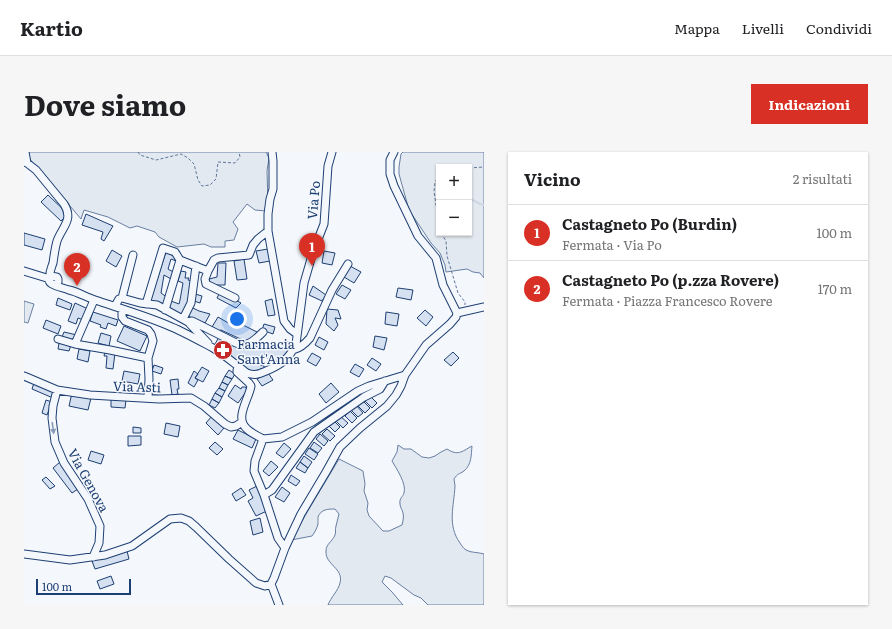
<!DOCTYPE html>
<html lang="it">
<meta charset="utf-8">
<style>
:root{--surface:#fff;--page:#f6f6f6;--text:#202124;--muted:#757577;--line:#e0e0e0;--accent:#d93025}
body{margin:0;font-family:Literata,serif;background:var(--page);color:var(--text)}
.controls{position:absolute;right:12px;top:12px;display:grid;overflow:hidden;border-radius:0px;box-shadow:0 1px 3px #0004}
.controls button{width:36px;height:36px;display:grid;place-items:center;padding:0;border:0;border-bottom:1px solid var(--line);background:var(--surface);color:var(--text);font:20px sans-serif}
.scale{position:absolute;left:12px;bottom:10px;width:95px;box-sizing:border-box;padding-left:4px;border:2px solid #1d3f73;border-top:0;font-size:11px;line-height:14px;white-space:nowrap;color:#1d3f73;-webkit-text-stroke:3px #f4f7fb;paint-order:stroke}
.you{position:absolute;left:213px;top:167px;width:14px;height:14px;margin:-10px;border:3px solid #fff;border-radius:50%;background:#1a73e8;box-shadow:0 0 0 6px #1a73e833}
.badge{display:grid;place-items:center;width:26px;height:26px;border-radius:50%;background:var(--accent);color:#fff;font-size:13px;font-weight:700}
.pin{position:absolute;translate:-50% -33px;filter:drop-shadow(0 1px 2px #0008)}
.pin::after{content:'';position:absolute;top:21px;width:14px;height:12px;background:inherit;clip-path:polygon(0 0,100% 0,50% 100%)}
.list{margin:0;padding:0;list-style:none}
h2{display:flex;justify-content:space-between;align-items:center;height:52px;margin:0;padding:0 16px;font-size:17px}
h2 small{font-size:13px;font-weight:400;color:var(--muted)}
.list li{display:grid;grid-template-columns:26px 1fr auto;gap:12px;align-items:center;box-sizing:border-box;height:56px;padding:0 16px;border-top:1px solid var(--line)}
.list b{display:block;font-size:15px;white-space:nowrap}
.list p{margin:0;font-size:13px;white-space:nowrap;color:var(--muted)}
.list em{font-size:13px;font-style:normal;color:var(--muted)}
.map{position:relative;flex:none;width:460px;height:453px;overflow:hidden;border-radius:0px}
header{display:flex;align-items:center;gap:24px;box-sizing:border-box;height:56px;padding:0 20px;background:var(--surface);border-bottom:1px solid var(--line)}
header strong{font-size:19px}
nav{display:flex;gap:22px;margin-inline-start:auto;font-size:14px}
.intro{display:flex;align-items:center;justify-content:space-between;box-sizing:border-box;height:96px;padding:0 24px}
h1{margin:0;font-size:28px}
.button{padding:10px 18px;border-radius:0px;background:var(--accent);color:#fff;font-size:14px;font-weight:700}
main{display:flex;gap:24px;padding:0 24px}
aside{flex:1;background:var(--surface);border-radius:0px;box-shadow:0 1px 3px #0004}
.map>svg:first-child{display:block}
.green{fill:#e3e9f0;stroke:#687fa3;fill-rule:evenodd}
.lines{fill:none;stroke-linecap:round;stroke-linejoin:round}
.stream{stroke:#cfd7e4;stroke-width:2}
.building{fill:#d5e0f0;stroke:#1d3f73}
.minor-casing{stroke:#1d3f73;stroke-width:9}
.path{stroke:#5e769c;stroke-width:1;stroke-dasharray:3 2;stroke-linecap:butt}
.minor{stroke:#f4f7fb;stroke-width:7}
.oneway{fill:#889bb7}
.labels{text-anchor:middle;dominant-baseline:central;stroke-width:3;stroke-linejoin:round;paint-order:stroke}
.street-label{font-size:13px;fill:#1d3f73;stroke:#f4f7fb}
.poi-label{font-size:13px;fill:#1d3f73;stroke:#f4f7fb;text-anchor:start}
</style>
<header>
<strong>Kartio</strong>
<nav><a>Mappa</a><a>Livelli</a><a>Condividi</a></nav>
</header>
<div class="intro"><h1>Dove siamo</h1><a class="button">Indicazioni</a></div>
<main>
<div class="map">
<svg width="460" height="453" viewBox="0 0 460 453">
<rect width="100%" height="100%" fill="#f4f7fb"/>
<path class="green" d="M4 0H242L245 6 243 19 244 52 242 59 231 58 223 52 209 70 214 77 210 88 201 89V95H187L180 92 153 95 135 85 131 80 113 74 106 76 84 65 60 58 57 67 41 48 16 20 6 7Z
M379 0H460V126L456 121 449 120 443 117 422 120 421 113 416 101 407 91 385 58 375 22V15L377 2ZM415 15H445V81H415Z
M0 149 10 152 4 171 0 170Z
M374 293 380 297H387L398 305 405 306 411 304 417 300 423 297C434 304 437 300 448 294 447 303 448 312 440 319 434 323 434 321 430 327L431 334C430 354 423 373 436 391 438 394 439 396 442 398 447 401 454 400 460 402V453H404L397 446 390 443 367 426 361 424 358 430 368 440 379 453H304C307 445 314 439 316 431 320 416 301 413 302 399 302 392 308 390 311 383 312 381 311 377 312 374 313 370 314 366 315 362L311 357C304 357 297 357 294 365 294 366 294 371 294 372 293 376 291 380 288 384L267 388 285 357 315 307 339 319 341 332 340 339 344 351 343 358 345 364 359 379H365L378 373C379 369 380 365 379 361 378 357 376 355 376 352 375 346 379 345 380 341 383 332 372 316 368 309L373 300Z"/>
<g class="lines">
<path class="stream" d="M445 46 456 52 460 53"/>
</g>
<path class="building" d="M24 43 44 62 37 69 17 50Z
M62 62 89 74 80 89 77 87 79 80 58 73Z
M0 81 21 87 18 98 0 93Z
M244 97 246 109 235 111 232 99Z
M88 98 98 104 92 115 82 109Z
M300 99 311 101 308 113 298 111Z
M142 100 153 106 152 109 147 107 144 117 151 121 147 127 140 123 137 141 144 146 140 155 135 151 126 149Z
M220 107 223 127 213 128 210 109Z
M194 111H202L201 133H187L185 127 193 125Z
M326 114 337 120 330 131 320 125Z
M157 119 162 120 161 126H165L164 128 168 129 165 152 158 165 144 158 147 149 155 152 156 148 159 131 154 129Z
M318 133 327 138 321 147 312 142Z
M289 134 302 143 298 149 285 143Z
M374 136 389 138 387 148 372 145Z
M196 140 217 151 212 156 193 146Z
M171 142 178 144 176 151 170 149Z
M34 146 48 152 46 158 32 153Z
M248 147 251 163 244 164 241 149Z
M51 151 64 157 59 168 54 166 52 172 44 169Z
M167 155 175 159 186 162 181 171 164 164Z
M303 157 314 158 317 167 311 166 314 173 310 179 302 172Z
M401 158 409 165 402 174 393 166Z
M69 160 94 168 92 174 84 171 82 177 76 175 77 173 66 169Z
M362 160 375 162 373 174 361 172Z
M194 165 206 172 211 166 216 168 213 172 219 173 235 181 223 190 197 178 194 179 188 175Z
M22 168 37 174 34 182 19 176Z
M240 172 251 175 249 182 238 178Z
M100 174 123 184 116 199 93 189Z
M40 180 53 183 51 188 38 185Z
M77 181 87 184 85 194 74 191Z
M351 184 363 186 360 198 349 195Z
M195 185 217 196 224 194 229 192 235 196 242 192 244 195 250 190 256 198 262 189 269 191 260 208 249 214 241 202 232 208 236 213 240 214 241 217H236L233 221 225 218 215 210 200 202 191 192Z
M295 185 304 190 300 198 291 193Z
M35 191 47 193 45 199 34 197Z
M55 197 66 199 64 210 53 207Z
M81 200 91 201 89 217 82 216 83 204H80Z
M429 200 435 206 427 214 420 208Z
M288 201 297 206 292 214 283 209Z
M348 206 357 212 352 219 343 213Z
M331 212 340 217 335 225 326 220Z
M130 213 139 216 137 222 128 219Z
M178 215 185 219 179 230 171 226Z
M205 218 211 222 208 227 201 224Z
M100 219 116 222 114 232 98 229Z
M170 219 174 222 171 226 174 228 170 235 164 231Z
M244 221 249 228 238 234 233 227Z
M201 224 208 227 204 233 198 230Z
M154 227 155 237H153L154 242 148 243 146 228Z
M198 230 204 233 201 239 195 236Z
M10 231 31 240 29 246 8 237Z
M307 231 315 240 302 251 295 242Z
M211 233 217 237 218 235H221L224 237 214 251 204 244Z
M195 236 201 239 198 245 191 241Z
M48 241 67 246 64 258 45 254Z
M191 241 198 245 195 251 188 247Z
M346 244 353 251 348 256 341 249Z
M87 247 102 248 101 256 87 255Z
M188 247 195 251 191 256 185 253Z
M22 248 28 250 23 263 18 261Z
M339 249 346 256 341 261 334 254Z
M332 253 339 261 334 265 327 258Z
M326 259 333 266 328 271 321 264Z
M188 264 200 276 194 283 182 271Z
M316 264 324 271 319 276 312 269Z
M309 268 316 275 311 280 304 273Z
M142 271 156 274 154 285 140 282Z
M109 275 117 276V281H109Z
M303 277 311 284 306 289 298 282Z
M214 278 232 287 228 296 209 287Z
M296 282 304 289 300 294 292 287Z
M104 284H117V293L104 294Z
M191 290 199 297 193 303 185 296Z
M290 290 298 296 294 301 286 296Z
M260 291 267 297 259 306 252 301Z
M285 296 294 302 290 308 281 302Z
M67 299 80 303 77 312 64 308Z
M280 304 288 310 284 316 276 310Z
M247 309 254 315 245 324 239 319Z
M36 310 54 337 48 341 29 316Z
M276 310 284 316 281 321 272 316Z
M267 323 276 329 272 334 264 329Z
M22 325 31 334 26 337 18 328Z
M233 334 245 358 232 364 224 349 229 346 225 338Z
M258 335 266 341 260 350 251 345Z
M217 336 222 343 212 349 208 342Z
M236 366 239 380 229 383 226 369Z
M103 399 105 407 71 417 68 409Z
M87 424 90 432 76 437 73 429Z"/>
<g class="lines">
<g class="minor-casing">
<path id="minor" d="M1 0 3 11
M248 0 249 9V37L246 47 244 62V79L260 169 266 177 273 182
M370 0 366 8V22L370 34 394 84 412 106 419 133 433 161
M0 10 3 11 12 18 40 52C50 68 38 75 33 89 31 96 30 104 29 111 27 117 25 120 26 126
M0 119 26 127
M184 119 181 127 182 132 211 146
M31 133 34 130V127L33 125C26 123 22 129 28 132 33 135 40 136 45 138 54 140 62 145 71 148 95 156 119 163 143 173 158 179 174 188 189 196 201 203 212 213 223 221 231 224 235 222 242 219 257 213 265 207 272 192L280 131 289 100 300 72 304 14 308 0
M98 146 109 103
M122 152 139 96 151 100 156 108 184 119 190 108 194 106 225 103 229 93 234 87 244 79
M91 154 95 147 98 146 116 151 133 153 164 170 184 191
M98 157V165L101 169 124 178 127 182 129 189 124 206 125 227 124 246
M141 158 156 108
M433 161 460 155
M159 167 167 151 172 114
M164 170 168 169 212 191C223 196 231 188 239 180
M34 187 51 192 86 198 124 206
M51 192 70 148
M269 198C276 196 281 192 286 186L308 138 324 112
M216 216 213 218V220L225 231 227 234C225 247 210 266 223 277 227 281 234 284 239 287
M0 224 33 238 66 243 135 247 167 246 180 254 201 272 207 275 212 274 218 270
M33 238 29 254 28 266 31 290 40 311 64 347 76 374 75 391 69 405
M239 287 258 285 288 270 334 239 345 234 381 223
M239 287 231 309 230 319 240 343 254 386 261 396
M240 343 248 338 290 280 340 245 356 237 361 229
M0 402 46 408 81 403 108 394 146 367 157 366 165 369 172 375 205 407 232 431 241 434 247 432 250 426 261 396 277 362 302 320 316 295 336 276 363 254 372 243 377 234 381 223 402 193 426 172 432 165 433 161
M247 432 255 453"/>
</g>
<path class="path" d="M114 0 116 3 132 8 157 2 164 6 170 12 174 28 178 34 186 33 192 27 194 10 211 11 216 5 215 0
M445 16 460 15
M415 22 411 31 410 39 414 67V77L415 79
M417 81 422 89 423 104 434 141 441 150V153"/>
<use href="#minor" class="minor"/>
</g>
<defs><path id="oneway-solid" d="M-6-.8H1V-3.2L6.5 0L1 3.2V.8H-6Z"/></defs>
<use class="oneway" href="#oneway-solid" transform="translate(29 276) rotate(82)"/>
<defs>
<g id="pharmacy-disc" transform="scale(1)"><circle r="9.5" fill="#c62828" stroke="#f4f7fb"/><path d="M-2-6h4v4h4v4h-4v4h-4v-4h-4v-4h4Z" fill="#fff"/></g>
</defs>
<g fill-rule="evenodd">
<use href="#pharmacy-disc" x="199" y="198"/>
</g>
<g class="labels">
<g class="street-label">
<text transform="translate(289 48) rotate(-85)">Via Po</text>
<text transform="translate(113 234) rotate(2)">Via Asti</text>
<text transform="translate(65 328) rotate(61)">Via Genova</text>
</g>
<g class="poi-label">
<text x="213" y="191">Farmacia<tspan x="213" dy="15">Sant'Anna</tspan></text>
</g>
</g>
</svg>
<div class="controls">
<button>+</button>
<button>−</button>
</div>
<div class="scale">100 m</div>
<div class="you"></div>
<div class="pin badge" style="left:288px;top:114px">1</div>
<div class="pin badge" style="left:53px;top:134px">2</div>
</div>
<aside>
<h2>Vicino<small>2 risultati</small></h2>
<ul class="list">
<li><span class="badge">1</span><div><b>Castagneto Po (Burdin)</b><p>Fermata · Via Po</p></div><em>100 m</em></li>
<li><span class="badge">2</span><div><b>Castagneto Po (p.zza Rovere)</b><p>Fermata · Piazza Francesco Rovere</p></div><em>170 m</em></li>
</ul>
</aside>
</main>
